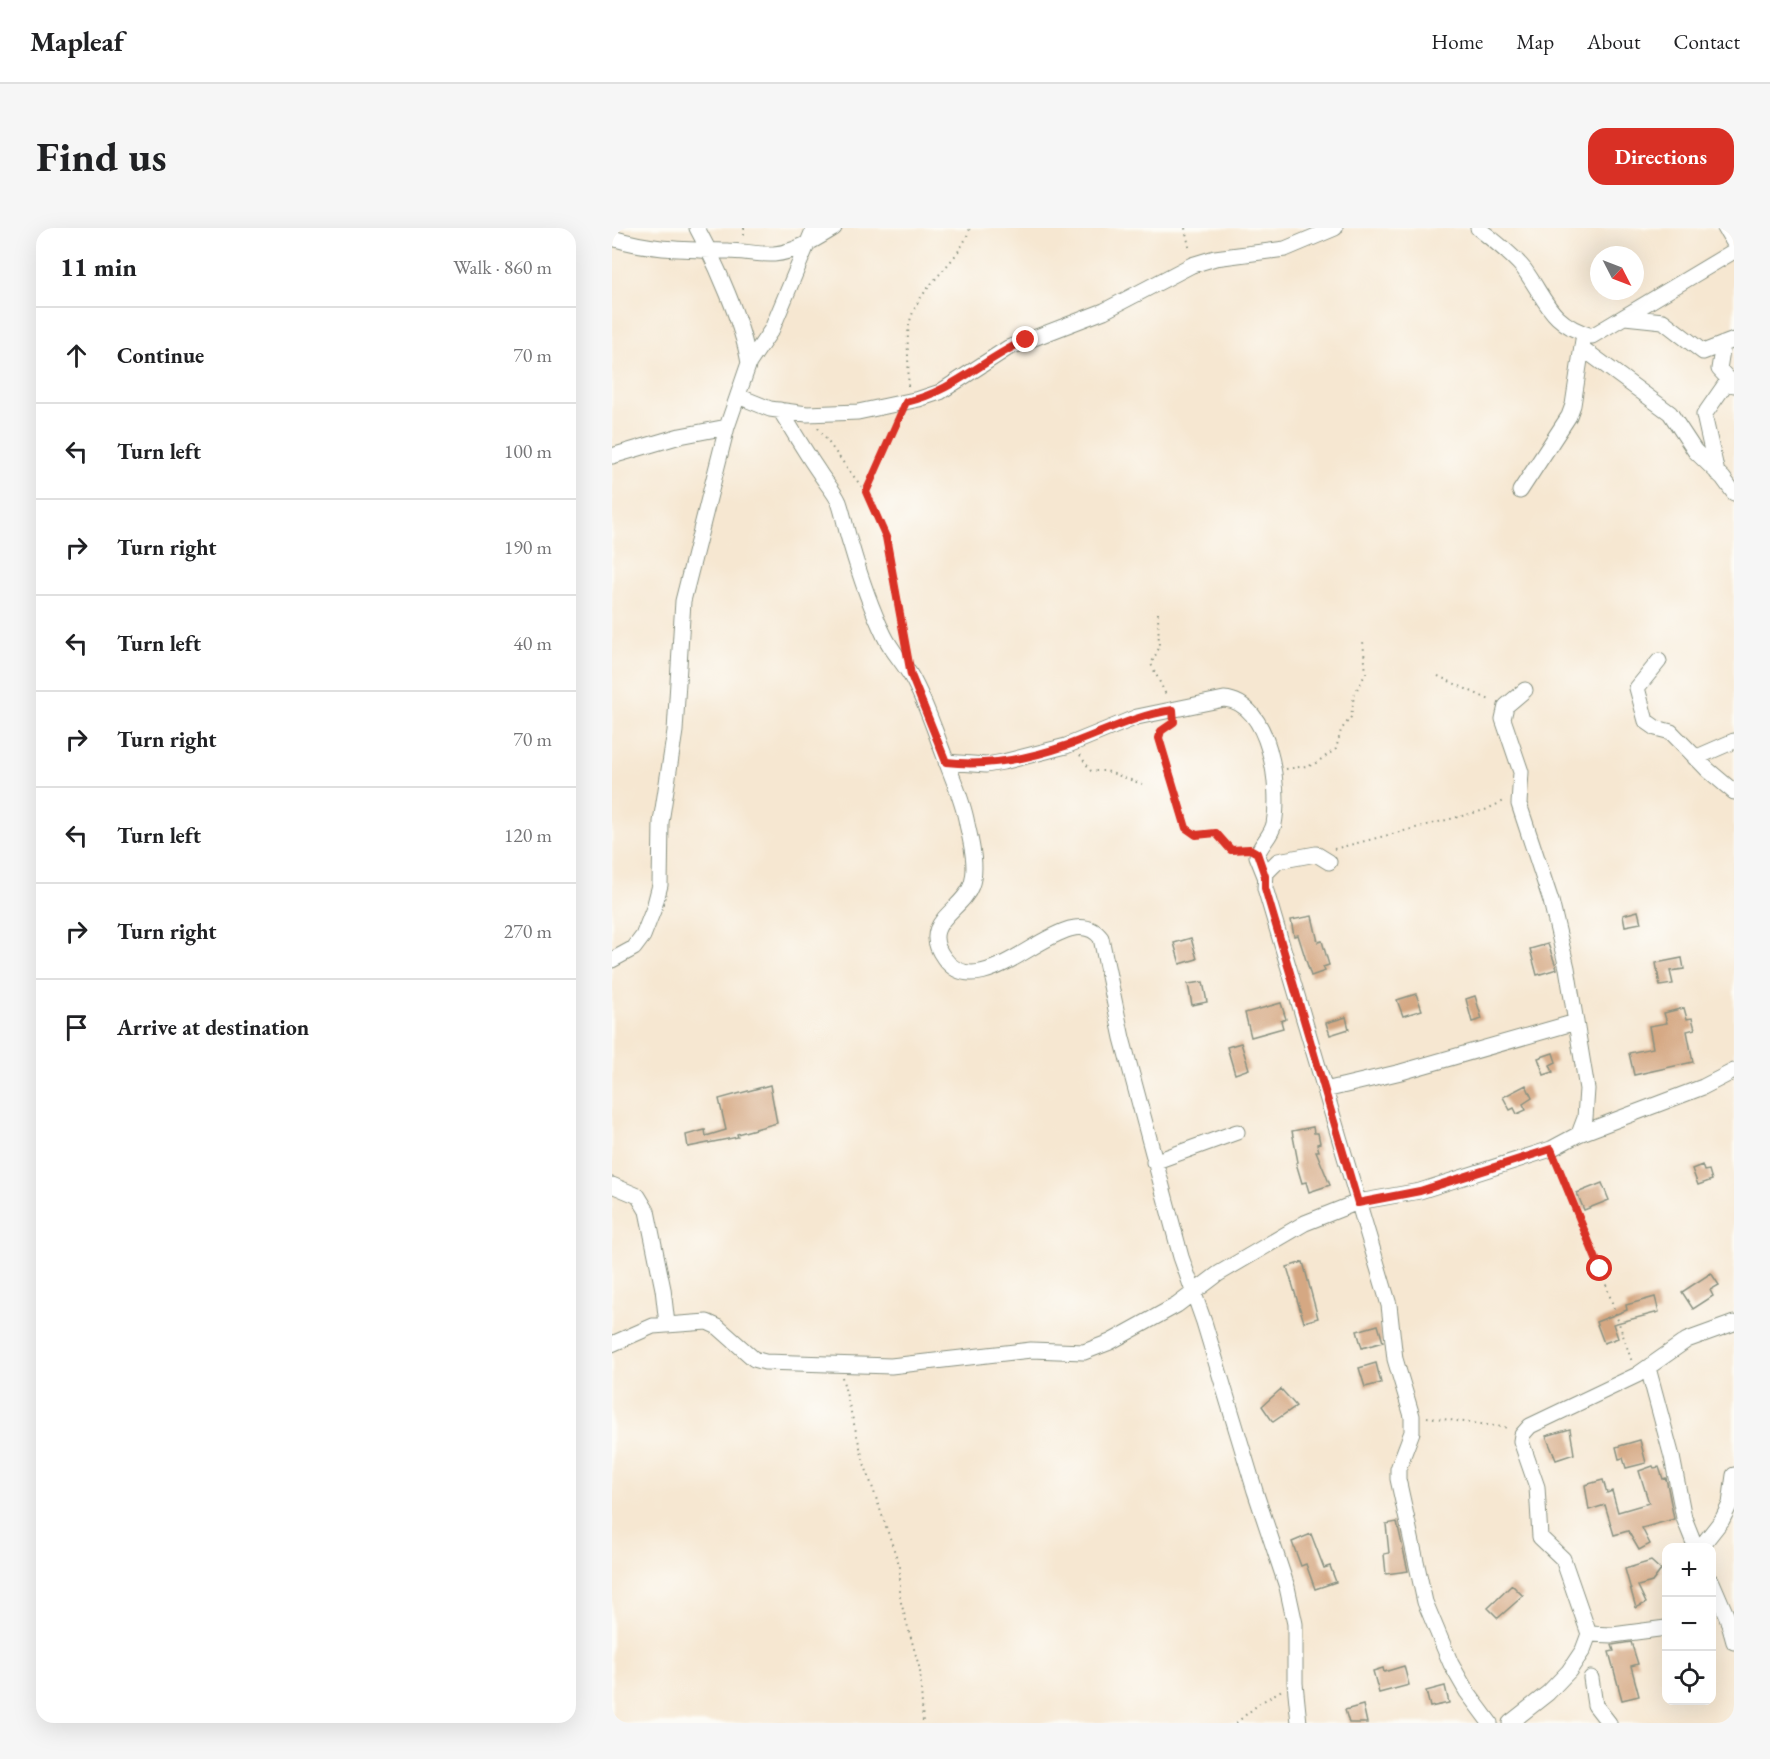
<!DOCTYPE html>
<meta charset="utf-8">
<style>
:root{--surface:#fff;--page:#f6f6f6;--text:#202124;--muted:#757577;--line:#e0e0e0;--accent:#d93025}
body{margin:0;font-family:"EB Garamond",serif;background:var(--page);color:var(--text)}
.controls{position:absolute;right:18px;bottom:18px;display:grid;overflow:hidden;border-radius:12px;box-shadow:0 6px 24px #0002}
.controls button{width:54px;height:54px;display:grid;place-items:center;padding:0;border:0;border-bottom:2px solid var(--line);background:var(--surface);color:var(--text);font:30px sans-serif}
.compass{position:absolute;left:978px;top:18px;width:54px;height:54px;border-radius:50%;background:var(--surface);box-shadow:0 6px 24px #0002;rotate:132deg}
.stop{position:absolute;width:18px;height:18px;margin:-14px;border:4px solid #d93025;border-radius:50%;background:#fff}
.stop.end{background:#d93025;border-color:#fff;box-shadow:0 2px 6px #0008}
.list{margin:0;padding:0;list-style:none}
h2{display:flex;justify-content:space-between;align-items:center;height:78px;margin:0;padding:0 24px;font-size:26px}
h2 small{font-size:20px;font-weight:400;color:var(--muted)}
.list li{display:grid;grid-template-columns:39px 1fr auto;gap:18px;align-items:center;box-sizing:border-box;height:96px;padding:0 24px;border-top:2px solid var(--line)}
.list b{display:block;font-size:22px;white-space:nowrap}
.list em{font-size:20px;font-style:normal;color:var(--muted)}
.icon{flex:none;width:33px;height:33px;fill:none;stroke:currentColor;stroke-width:2;stroke-linecap:round;stroke-linejoin:round}
.map{position:relative;flex:none;width:1122px;height:1495px;overflow:hidden;border-radius:18px}
header{display:flex;align-items:center;gap:36px;box-sizing:border-box;height:84px;padding:0 30px;background:var(--surface);border-bottom:2px solid var(--line)}
header strong{font-size:28px}
nav{display:flex;gap:33px;margin-inline-start:auto;font-size:21px}
.intro{display:flex;align-items:center;justify-content:space-between;box-sizing:border-box;height:144px;padding:0 36px}
h1{margin:0;font-size:42px}
.button{padding:15px 27px;border-radius:18px;background:var(--accent);color:#fff;font-size:21px;font-weight:700}
main{display:flex;gap:36px;padding:0 36px}
aside{flex:1;background:var(--surface);border-radius:18px;box-shadow:0 6px 24px #0002}
.map>svg:first-child{display:block}
.building{fill:#d5a883}
.lines{fill:none;stroke-linecap:round;stroke-linejoin:round}
.minor-casing{stroke:#8a9282;stroke-width:17}
.path{stroke:#8a9282;stroke-width:2;stroke-dasharray:1.5 4.5;stroke-linecap:butt}
.minor{stroke:#fff;stroke-width:15}
.route{stroke:#d93025;stroke-width:8}
</style>
<header>
<strong>Mapleaf</strong>
<nav><a>Home</a><a>Map</a><a>About</a><a>Contact</a></nav>
</header>
<div class="intro"><h1>Find us</h1><a class="button">Directions</a></div>
<main>
<aside>
<h2>11 min<small>Walk · 860 m</small></h2>
<ul class="list">
<li><svg class="icon" aria-label="ahead" viewBox="0 0 24 24"><path d="M12 20V5M6 11l6-6 6 6"/></svg><div><b>Continue</b></div><em>70 m</em></li>
<li><svg class="icon" aria-label="left" viewBox="0 0 24 24"><path d="M17 20v-9H6M10 6l-5 5 5 5"/></svg><div><b>Turn left</b></div><em>100 m</em></li>
<li><svg class="icon" aria-label="right" viewBox="0 0 24 24"><path d="M7 20v-9h11M14 6l5 5-5 5"/></svg><div><b>Turn right</b></div><em>190 m</em></li>
<li><svg class="icon" aria-label="left" viewBox="0 0 24 24"><path d="M17 20v-9H6M10 6l-5 5 5 5"/></svg><div><b>Turn left</b></div><em>40 m</em></li>
<li><svg class="icon" aria-label="right" viewBox="0 0 24 24"><path d="M7 20v-9h11M14 6l5 5-5 5"/></svg><div><b>Turn right</b></div><em>70 m</em></li>
<li><svg class="icon" aria-label="left" viewBox="0 0 24 24"><path d="M17 20v-9H6M10 6l-5 5 5 5"/></svg><div><b>Turn left</b></div><em>120 m</em></li>
<li><svg class="icon" aria-label="right" viewBox="0 0 24 24"><path d="M7 20v-9h11M14 6l5 5-5 5"/></svg><div><b>Turn right</b></div><em>270 m</em></li>
<li><svg class="icon" aria-label="arrive" viewBox="0 0 24 24"><path d="M6 21V4h12l-3 4 3 4H6"/></svg><div><b>Arrive at destination</b></div></li>
</ul>
</aside>
<div class="map">
<svg width="1122" height="1495" viewBox="0 0 1122 1495">
<rect width="100%" height="100%" fill="#fdfcf7"/>
<filter id="ink" filterUnits="userSpaceOnUse"><feTurbulence type="fractalNoise" baseFrequency=".0167" numOctaves="2"/><feDisplacementMap in="SourceGraphic" scale="12" xChannelSelector="R" yChannelSelector="G"/><feConvolveMatrix kernelMatrix="1 2 1 2 8 2 1 2 1" color-interpolation-filters="sRGB"/></filter>
<filter id="wash" filterUnits="userSpaceOnUse"><feTurbulence type="fractalNoise" baseFrequency=".008" numOctaves="4" result="noise"/><feDisplacementMap in="SourceGraphic" scale="24" xChannelSelector="R" yChannelSelector="G"/><feGaussianBlur stdDeviation="1.35" result="paint"/><feColorMatrix in="noise" values="0 0 0 0 0 0 0 0 0 0 0 0 0 0 0 0 0 1.4 0 .05"/><feComposite in="paint" operator="in"/></filter>
<g filter="url(#wash)">
<rect width="100%" height="100%" fill="#f6e7d1"/>
<g id="blocks">
<path class="building" d="M1026 683 1029 695 1013 698 1011 687Z
M700 688 706 714 710 713 717 737 711 739 713 743 699 748 686 707 682 708 679 692Z
M579 710 585 731 568 736 562 715Z
M936 716 945 741 925 747 918 721Z
M1070 730 1072 741 1058 743 1061 756 1048 758 1044 735Z
M591 754 595 774 580 777 576 756Z
M804 766 810 782 791 788 785 772Z
M863 768 870 791 860 794 854 771Z
M669 775 674 791 669 793 671 800 639 809 633 785Z
M1072 780 1075 791 1080 790 1083 801 1075 803 1081 834 1022 847 1017 825 1041 820 1037 798 1055 795 1052 785Z
M734 789 737 801 718 807 714 795Z
M629 815 637 841 623 846 615 819Z
M941 825 944 834 938 837 941 844 932 847 926 830Z
M158 857 165 895 125 906 126 909 76 919 74 907 93 902 94 908 114 902 107 871Z
M914 857 920 870 911 876 914 882 905 886 902 880 898 882 891 869Z
M701 899 702 905H706L708 915 705 916 707 923H704L718 957 697 964 694 954 690 955 684 935 686 934 680 903Z
M1090 937 1092 943 1097 942 1100 952 1086 957 1080 941Z
M990 955 997 972 972 982 965 965Z
M691 1034 706 1090 692 1094 675 1039Z
M1099 1045 1107 1057 1098 1062 1101 1068 1081 1081 1070 1064Z
M1043 1069 1047 1084 1001 1096 1006 1110 992 1115 984 1094 1015 1082 1014 1077Z
M766 1097 771 1114 750 1120 745 1103Z
M764 1135 769 1155 753 1159 747 1140Z
M669 1161 684 1178 661 1194 650 1178Z
M958 1201 962 1226 944 1232 934 1208Z
M1028 1212 1034 1235 1014 1240 1011 1230 1007 1231 1004 1219Z
M1041 1238 1042 1240 1047 1239 1051 1251 1054 1250 1062 1291 1030 1300 1038 1316 1027 1322 1016 1303 1002 1307 993 1277 977 1282 973 1257 991 1252 995 1265 1000 1263 1006 1284 1037 1275 1027 1243Z
M785 1294 796 1343 774 1346 772 1326 777 1325 774 1296Z
M699 1306 712 1340 718 1338 724 1354 703 1361 694 1336 689 1338 680 1314Z
M1039 1333 1049 1342 1040 1354 1026 1358 1034 1375 1024 1380 1013 1341Z
M900 1357 911 1368 886 1390 876 1380Z
M1019 1414 1026 1436 1019 1438 1027 1468 1010 1472 997 1424 1002 1423 1000 1417Z
M792 1438 797 1457 767 1465 761 1443 771 1440 772 1444Z
M833 1458 837 1475 818 1479 814 1463Z
M751 1477 755 1495H737L733 1482Z"/>
</g>
</g>
<g filter="url(#ink)">
<use href="#blocks" fill-opacity="0" stroke="#8a9282" stroke-width="1.5"/>
<g class="lines">
<g class="minor-casing">
<path id="minor" d="M85 0C105 37 130 94 137 135
M866 0C882 13 899 25 912 41 935 73 938 96 980 108L1122 23
M1113 0 1122 15
M0 10C44 23 71 21 116 23 131 23 147 27 162 26 184 24 204 11 222 0
M1013 89 1051 93 1091 124 1122 112
M1111 116 1107 141 1122 157
M970 120 1058 185 1083 223 1111 250 1122 265
M126 168 158 181 195 186 246 184 307 171 328 164 396 120 492 83 580 37 603 30 673 21 723 0
M168 182C181 203 193 224 207 244 213 254 222 263 227 274 232 288 234 303 239 317 248 348 258 378 272 407 279 422 290 433 299 448 313 472 322 501 332 527 340 550 351 572 355 596 359 614 366 640 359 658 350 683 306 695 332 730 372 786 455 664 489 710L510 810 569 1029 592 1094 643 1263 675 1359 683 1396V1455L687 1495
M0 228 68 208 115 199
M1105 245 1092 187 1117 151
M908 263 957 188 961 177 971 112
M1047 433 1025 460 1034 493 1044 500 1059 504 1096 542 1122 564
M913 462 894 478 891 491 909 544 907 576 939 673 955 740 975 861 973 890 967 906
M1083 530 1122 513
M334 534 374 537 391 534 454 518 525 489 612 471C658 474 669 560 662 596 659 609 648 616 645 628L653 648
M717 634 704 626 666 633 654 645 653 660 777 1077 783 1131 800 1188V1204L786 1241V1251L813 1374 839 1436 855 1464 878 1495
M0 732 22 720 31 708 42 680 48 657 49 594 63 503 71 373 115 199 137 135 160 101 202 0
M713 862 789 844 964 794
M542 934 625 904
M0 957 26 968 35 983 51 1061 55 1096
M0 1116 41 1098 95 1094 106 1099 142 1131 153 1134 279 1138 419 1122 472 1124 498 1114 565 1077 606 1046 693 995 746 974 808 963 939 921 967 906 1091 859 1122 843
M1036 1140 1060 1229 1072 1290 1084 1320
M1088 1320 1110 1292 1118 1276 1122 1247
M1100 1354 1115 1389 1122 1414
M977 1406 1001 1407 1054 1400
M979 1450 983 1477 997 1495
M898 1495 936 1465 957 1443 971 1422 977 1406 951 1331 928 1309 925 1259 909 1213 910 1207 918 1198 1025 1147 1075 1112 1122 1095"/>
</g>
<path class="path" d="M132 0V11
M573 0 578 23
M296 158C298 137 293 113 298 93 308 56 347 36 358 0
M287 189 254 267 274 309 294 416
M206 200C222 222 237 243 254 264
M546 385 547 420 539 436 555 469
M826 448 880 473
M561 496 549 503 547 510 574 600 583 607 604 605C615 616 615 624 633 621
M468 527 479 543H494L530 556
M674 541 701 537 724 521 729 502 739 489 742 467 754 445 751 413
M722 621 873 582 892 573
M945 934 985 1030 1020 1134
M230 1149 252 1235 288 1339V1371L308 1442 311 1495
M815 1189 898 1200
M624 1495 648 1475 670 1462"/>
<use href="#minor" class="minor"/>
</g>
</g>
<g class="lines" filter="url(#ink)">
<path class="route" d="M414 112C372 131 340 164 294 174L254 264 274 309 299 447 334 534C376 539 416 531 456 517 492 504 524 487 561 482L562 494 549 503 547 510 574 600 584 607 604 605 619 622 638 621 645 625 653 648V660L746 975 808 963 939 921 988 1041"/>
</g>
</svg>
<div class="controls">
<button>+</button>
<button>−</button>
<button><svg class="icon" aria-label="locate" viewBox="0 0 24 24"><circle cx="12" cy="12" r="6"/><path d="M12 2v4M12 18v4M2 12h4M18 12h4"/></svg></button>
</div>
<svg class="compass" viewBox="-18 -18 36 36"><path d="M0-13l5 13h-10z" fill="#e53935"/><path d="M0 13l5-13h-10z" fill="#757577"/></svg>
<div class="stop" style="left:988px;top:1041px"></div>
<div class="stop end" style="left:414px;top:112px"></div>
</div>
</main>
